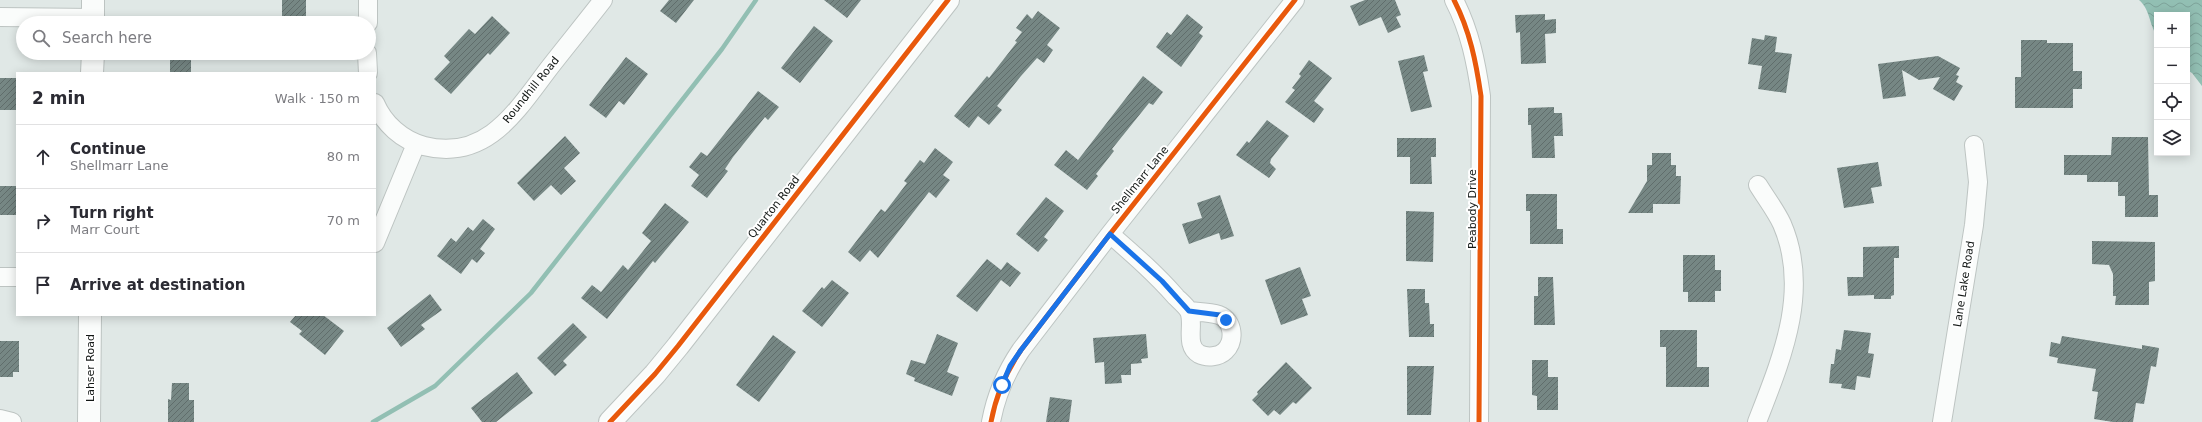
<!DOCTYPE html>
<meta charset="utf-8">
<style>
:root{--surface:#fff;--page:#f2f2f3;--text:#2b2b33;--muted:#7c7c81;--line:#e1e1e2}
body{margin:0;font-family:"DejaVu Sans",sans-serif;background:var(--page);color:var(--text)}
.controls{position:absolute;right:12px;top:12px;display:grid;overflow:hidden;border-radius:0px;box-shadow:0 2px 10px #0003}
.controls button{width:36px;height:36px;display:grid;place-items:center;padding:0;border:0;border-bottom:1px solid var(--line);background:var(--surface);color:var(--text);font:20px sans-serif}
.stop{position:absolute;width:12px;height:12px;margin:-9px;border:3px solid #1a73e8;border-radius:50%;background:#fff}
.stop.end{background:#1a73e8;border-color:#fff;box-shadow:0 1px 4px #0008}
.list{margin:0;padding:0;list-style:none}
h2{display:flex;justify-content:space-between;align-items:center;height:52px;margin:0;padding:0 16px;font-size:17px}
h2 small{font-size:13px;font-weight:400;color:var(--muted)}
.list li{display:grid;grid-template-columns:26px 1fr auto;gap:12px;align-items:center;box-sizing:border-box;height:64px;padding:0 16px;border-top:1px solid var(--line)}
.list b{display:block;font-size:15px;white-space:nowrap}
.list p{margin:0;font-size:13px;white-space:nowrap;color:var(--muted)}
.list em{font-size:13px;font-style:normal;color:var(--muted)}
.icon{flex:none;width:22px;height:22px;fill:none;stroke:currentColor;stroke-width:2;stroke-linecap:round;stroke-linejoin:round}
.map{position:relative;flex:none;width:2202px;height:422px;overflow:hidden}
.search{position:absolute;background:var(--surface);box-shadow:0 2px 10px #0003;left:16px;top:16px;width:360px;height:44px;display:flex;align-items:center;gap:10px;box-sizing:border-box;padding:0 14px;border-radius:22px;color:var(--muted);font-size:15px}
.panel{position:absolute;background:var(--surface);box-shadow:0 2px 10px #0003;left:16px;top:72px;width:360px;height:244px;border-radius:0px}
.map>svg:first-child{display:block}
.water{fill:url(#water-waves)}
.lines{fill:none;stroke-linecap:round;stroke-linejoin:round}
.stream{stroke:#92bfb3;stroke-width:4.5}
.building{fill:url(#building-hatch)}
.minor-casing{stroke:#bdc4c2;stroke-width:20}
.tertiary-casing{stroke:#bdc4c2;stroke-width:24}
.minor{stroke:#fafcfb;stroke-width:18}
.tertiary{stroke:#fafcfb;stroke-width:22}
.cycleway-casing{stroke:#fff;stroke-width:8}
.cycleway{stroke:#e8590c;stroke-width:5}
.route{stroke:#1a73e8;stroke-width:5}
.labels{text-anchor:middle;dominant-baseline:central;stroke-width:4;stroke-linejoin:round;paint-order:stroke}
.street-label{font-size:11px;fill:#131816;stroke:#fff}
</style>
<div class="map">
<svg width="2202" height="422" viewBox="0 0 2202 422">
<defs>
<pattern id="water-waves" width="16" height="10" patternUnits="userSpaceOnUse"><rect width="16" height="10" fill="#92bfb3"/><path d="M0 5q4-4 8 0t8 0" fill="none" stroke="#7da399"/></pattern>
<pattern id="building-hatch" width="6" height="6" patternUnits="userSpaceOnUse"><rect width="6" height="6" fill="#768784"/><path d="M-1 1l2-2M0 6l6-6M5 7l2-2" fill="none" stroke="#606d6b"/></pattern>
</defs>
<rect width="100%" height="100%" fill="#e0e8e6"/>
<path class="water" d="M2139 0H2202V86L2192 73 2187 70V15H2157V36C2149 24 2150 9 2139 0Z"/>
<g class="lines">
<path class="stream" d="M373 422 435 386 531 293 722 49 756 0"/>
</g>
<path class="building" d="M282 0H306V23H282Z
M669 0H694L676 23 660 11Z
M824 0H861L847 18Z
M1365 0H1395L1401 15 1396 17 1401 27 1388 33 1381 17 1359 26 1350 6Z
M1038 11 1060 28 1047 45 1053 50 1044 63 1037 58 1021 76 997 106 1002 110 989 125 978 116 969 128 954 116 987 76 989 78 1017 42 1015 41 1022 32 1016 28 1027 14 1032 19Z
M1187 14 1203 27 1199 33 1203 36 1181 67 1156 47 1167 32 1171 35Z
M1545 14V20L1556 19V33L1545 34 1546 63 1521 64 1520 32 1516 33 1515 15Z
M492 16 510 33 490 55 488 53 451 94 434 79 450 62 444 56 469 29 475 34Z
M814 26 833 41 800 83 781 68Z
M1765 35 1777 37 1775 52 1792 54 1786 93 1758 89 1762 66 1748 64 1752 38 1764 40Z
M2021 40H2047V43H2073V71H2082V89H2073V108H2015V77H2021Z
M170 53H191V73H170Z
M1424 55 1428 71 1423 72 1432 107 1411 112 1398 61Z
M1938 56 1960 68 1956 75 1959 76 1956 82 1963 86 1954 101 1933 89 1940 77 1919 80 1902 70 1906 96 1883 99 1878 64Z
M626 57 648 74 624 105 619 101 606 118 589 105Z
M1309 60 1332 78 1314 101 1324 109 1314 123 1285 102 1295 90 1292 88 1301 76 1299 74Z
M1143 76 1163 92 1153 105 1149 103 1112 149 1114 151 1096 174 1098 176 1087 190 1054 165 1066 150 1078 160Z
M0 78H17V110H0Z
M758 91 779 107 768 120 765 117 733 157 725 169 728 171 707 198 691 186 699 175 689 167 701 152 707 156Z
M1554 107V113H1562L1563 136H1554L1555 158H1532L1531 125H1528V108Z
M1267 120 1289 136 1271 159 1270 163 1276 169 1269 178 1236 155 1247 141 1249 143Z
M565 136 580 153 564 168 576 181 561 195 551 185 534 201 517 183Z
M2112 137H2148L2149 195H2158V217H2125V196H2118V182H2087V175H2064V155H2111Z
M1397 138H1436V157H1431L1432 184H1410V157H1397Z
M935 148 953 162 943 175 950 180 936 198 929 192 878 258 870 250 860 262 848 252 881 209 885 212 907 183 904 181 920 160 924 163Z
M1652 153H1671V165H1676V176H1681L1680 204H1653V213H1628L1647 181V165H1652Z
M1878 162 1882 186 1871 188 1874 203 1844 208 1837 168Z
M0 186H17V215H0Z
M1526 194H1557V229H1563V244H1530V211H1526Z
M1220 195 1234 236 1221 240 1219 233 1189 244 1182 224 1202 218 1197 203Z
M1046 197 1064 211 1044 237 1048 240 1038 252 1016 234Z
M665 203 689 222 655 263 653 261 607 319 581 298 592 285 601 292 623 265 628 270 651 241 642 233Z
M1406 211 1434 212 1433 262 1406 261Z
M483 219 495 229 480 249 485 253 477 263 472 259 461 274 437 256 451 238 456 242 468 227 473 231Z
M2092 241 2155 242V281L2149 282V305H2115L2116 296H2113V274L2109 265 2092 264Z
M1899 246V258H1894V295L1891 296V299H1874V295L1848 296 1847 277H1863V247Z
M1683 255H1715V270H1721V291H1715V302H1688V292H1683Z
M987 259 1001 270 1007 262 1021 273 1010 287 1001 280 977 312 956 296Z
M1300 267 1311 296 1302 299 1308 315 1281 325 1265 280Z
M1538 277H1553L1555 325H1534V296H1538Z
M832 280 849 293 822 327 802 311 822 287 824 289Z
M1407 289H1425V303H1429L1430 324H1434V337H1409Z
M430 294 442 310 421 325 425 329 401 347 387 328Z
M296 315H323L344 331 325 355 299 334 302 331 290 322Z
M573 323 587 337 563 361 567 365 555 376 537 358Z
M1660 330H1697V367H1709V387H1666V347H1660Z
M1844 330 1871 333 1868 353 1874 354 1870 378 1857 376 1855 390 1841 388 1842 384 1829 383 1831 364H1834L1836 349 1841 350Z
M937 334 958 343 947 372 959 377 952 396 914 381 915 378 906 374 911 360 925 364Z
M1146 334 1148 358 1141 359 1142 363 1131 364V375H1121L1122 383 1105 384 1104 362 1095 363 1093 338Z
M773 335 796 352 759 402 736 385Z
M2062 336 2142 349V345L2159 348 2156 367 2151 366 2144 404 2136 403 2133 422H2113L2094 419 2098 392 2092 391 2096 369 2057 363 2058 358 2049 356 2051 342 2060 344Z
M0 341H19V372H13V377H0Z
M1532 360H1548V377H1558V410H1537V396L1532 395Z
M1286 362 1312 388 1296 404 1293 402 1280 415 1274 410 1268 416 1252 400 1258 394 1257 392Z
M1407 366H1434L1431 415H1407Z
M517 372 533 393 496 422H482L471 408Z
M172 383H189V400H194V422H168V399L171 400Z
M1050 397 1072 400 1069 422H1046Z"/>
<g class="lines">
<g class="minor-casing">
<path id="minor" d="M1454 0C1470 31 1476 62 1481 96L1479 422
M0 17 93 18
M368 23V0
M367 53 368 73
M375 103C384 124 402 140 424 146 487 162 517 110 550 67 568 44 586 22 603 0
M1110 234C1133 254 1156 274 1176 297 1180 301 1186 306 1189 311 1195 324 1184 345 1199 354 1207 358 1219 357 1225 351 1235 341 1234 321 1219 315 1210 312 1198 312 1189 311
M375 243 416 144
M0 277H17
M0 419 12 422
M991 422C996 395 1006 372 1021 350L1110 234 1295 0
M1757 422C1781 360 1811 291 1782 224 1776 211 1766 198 1758 185
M1942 422 1974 225 1978 182 1974 145"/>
</g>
<g class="tertiary-casing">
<path id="tertiary" d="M93 23V0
M92 73 93 53
M89 422 90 315
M610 422 655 374 678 346 948 0"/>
</g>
<use href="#minor" class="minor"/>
<use href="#tertiary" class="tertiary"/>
<g class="cycleway-casing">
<path id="cycleway" d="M1454 0C1470 31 1476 62 1481 96L1479 422
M610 422 655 374 678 346 948 0
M991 422C996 395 1006 372 1021 350L1110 234 1295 0"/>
</g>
<use href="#cycleway" class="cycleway"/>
</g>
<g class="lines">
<path class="route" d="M1002 385 1010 366 1021 350 1110 234 1162 281 1189 311 1220 315 1226 320"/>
</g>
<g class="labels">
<g class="street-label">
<text transform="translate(531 90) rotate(-51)">Roundhill Road</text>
<text transform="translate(1140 180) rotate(-51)">Shellmarr Lane</text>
<text transform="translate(774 207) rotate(-52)">Quarton Road</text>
<text transform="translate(1472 209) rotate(-90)">Peabody Drive</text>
<text transform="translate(1964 284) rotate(-81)">Lane Lake Road</text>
<text transform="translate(90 368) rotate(-90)">Lahser Road</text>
</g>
</g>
</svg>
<div class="controls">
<button>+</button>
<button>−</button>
<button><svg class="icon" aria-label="locate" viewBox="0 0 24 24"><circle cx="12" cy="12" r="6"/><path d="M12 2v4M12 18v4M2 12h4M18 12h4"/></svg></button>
<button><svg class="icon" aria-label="layers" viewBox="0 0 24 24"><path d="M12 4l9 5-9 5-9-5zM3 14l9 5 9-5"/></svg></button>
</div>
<div class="stop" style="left:1002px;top:385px"></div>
<div class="stop end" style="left:1226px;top:320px"></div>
<div class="search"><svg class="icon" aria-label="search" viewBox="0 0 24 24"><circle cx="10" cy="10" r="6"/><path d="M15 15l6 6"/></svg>Search here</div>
<section class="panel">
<h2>2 min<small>Walk · 150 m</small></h2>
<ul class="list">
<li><svg class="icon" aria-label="ahead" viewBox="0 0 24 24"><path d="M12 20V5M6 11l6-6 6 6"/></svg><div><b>Continue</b><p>Shellmarr Lane</p></div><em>80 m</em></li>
<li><svg class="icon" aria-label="right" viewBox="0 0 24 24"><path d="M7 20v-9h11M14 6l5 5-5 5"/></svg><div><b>Turn right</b><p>Marr Court</p></div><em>70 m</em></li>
<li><svg class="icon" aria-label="arrive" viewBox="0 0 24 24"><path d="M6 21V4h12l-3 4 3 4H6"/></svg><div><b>Arrive at destination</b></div></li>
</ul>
</section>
</div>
